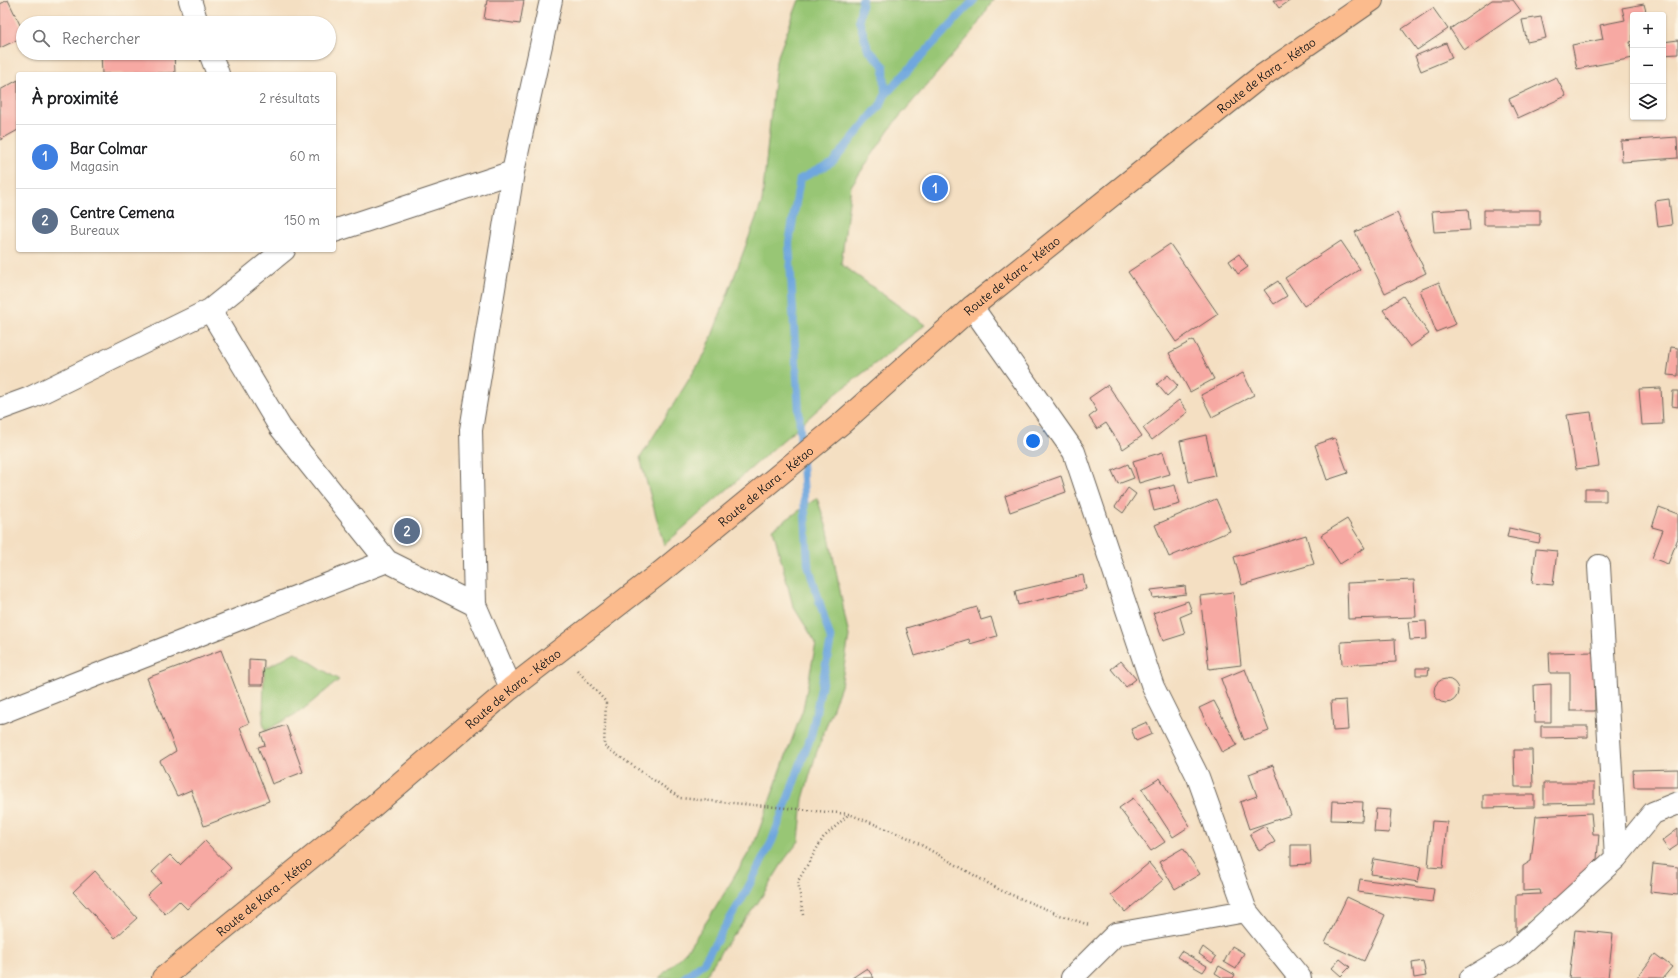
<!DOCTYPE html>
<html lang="fr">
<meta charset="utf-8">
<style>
:root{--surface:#fff;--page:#f6f6f6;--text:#202124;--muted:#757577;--line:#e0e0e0;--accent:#d1495b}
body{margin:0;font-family:Delius,sans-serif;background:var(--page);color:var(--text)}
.controls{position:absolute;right:12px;top:12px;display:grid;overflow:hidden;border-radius:4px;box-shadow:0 1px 3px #0004}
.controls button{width:36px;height:36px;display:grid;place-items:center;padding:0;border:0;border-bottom:1px solid var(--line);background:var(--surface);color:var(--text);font:20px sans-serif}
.you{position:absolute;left:1033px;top:441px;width:14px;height:14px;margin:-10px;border:3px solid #fff;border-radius:50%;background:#1a73e8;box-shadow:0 0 0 6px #1a73e833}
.badge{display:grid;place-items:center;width:26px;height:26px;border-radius:50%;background:var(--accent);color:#fff;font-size:13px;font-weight:700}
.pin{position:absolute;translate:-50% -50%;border:2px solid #fff;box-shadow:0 1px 4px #0006}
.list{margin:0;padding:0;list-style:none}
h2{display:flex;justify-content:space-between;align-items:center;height:52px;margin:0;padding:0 16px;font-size:17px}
h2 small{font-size:13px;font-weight:400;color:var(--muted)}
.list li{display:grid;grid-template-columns:26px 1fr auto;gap:12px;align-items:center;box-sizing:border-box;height:64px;padding:0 16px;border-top:1px solid var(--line)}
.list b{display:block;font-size:15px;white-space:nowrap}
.list p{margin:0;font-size:13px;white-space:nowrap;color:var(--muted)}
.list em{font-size:13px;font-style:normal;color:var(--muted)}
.icon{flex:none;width:22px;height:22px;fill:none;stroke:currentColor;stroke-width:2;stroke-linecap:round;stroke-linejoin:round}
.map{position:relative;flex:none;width:1678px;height:978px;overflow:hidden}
.search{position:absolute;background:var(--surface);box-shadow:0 1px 3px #0004;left:16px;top:16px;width:320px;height:44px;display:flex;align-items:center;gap:10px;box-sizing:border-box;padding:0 14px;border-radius:22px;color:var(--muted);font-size:15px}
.panel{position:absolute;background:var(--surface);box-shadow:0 1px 3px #0004;left:16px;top:72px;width:320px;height:180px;border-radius:4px}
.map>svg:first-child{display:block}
.green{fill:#98c674;stroke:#5a7148}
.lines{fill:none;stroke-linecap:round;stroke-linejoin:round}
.stream{stroke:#6fa7de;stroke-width:8}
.building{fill:#f7a9a3}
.minor-casing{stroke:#686056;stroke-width:24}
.major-casing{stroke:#686056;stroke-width:24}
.path{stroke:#686056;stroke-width:2.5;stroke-dasharray:1 3;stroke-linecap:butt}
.minor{stroke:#fff;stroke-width:22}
.major{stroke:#fbbb8d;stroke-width:22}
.labels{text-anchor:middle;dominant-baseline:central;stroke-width:3;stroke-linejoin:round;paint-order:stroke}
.street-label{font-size:12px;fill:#1c1c1c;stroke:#fcf5e5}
</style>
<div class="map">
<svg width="1678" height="978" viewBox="0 0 1678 978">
<rect width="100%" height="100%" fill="#fcf5e5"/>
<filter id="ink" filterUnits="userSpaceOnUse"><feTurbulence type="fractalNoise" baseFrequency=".025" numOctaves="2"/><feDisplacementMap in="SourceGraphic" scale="8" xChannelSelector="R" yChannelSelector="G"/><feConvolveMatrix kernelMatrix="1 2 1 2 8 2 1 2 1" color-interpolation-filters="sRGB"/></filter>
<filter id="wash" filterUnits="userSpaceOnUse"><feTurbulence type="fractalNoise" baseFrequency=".012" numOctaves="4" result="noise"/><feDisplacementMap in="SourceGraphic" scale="16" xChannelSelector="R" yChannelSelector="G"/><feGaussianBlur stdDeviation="0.9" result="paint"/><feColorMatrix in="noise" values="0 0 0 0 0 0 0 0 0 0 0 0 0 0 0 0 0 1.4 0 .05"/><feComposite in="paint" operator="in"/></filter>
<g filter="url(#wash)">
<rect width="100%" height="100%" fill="#f4dfc2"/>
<path class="green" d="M799 0H993L972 33 894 123 851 186 841 264 925 325 832 397 664 545 640 458 706 352 762 202 776 61Z
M817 498 828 531 849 636 841 686 816 754 803 799 799 841 785 859 757 904 722 950 704 978H659L687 950 713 912 754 844 803 709 816 643 793 606 773 529Z
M295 652 339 680 301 711 265 731 263 722 264 669Z"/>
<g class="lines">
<path class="stream" d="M862 0 859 20 868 49 884 66 885 95
M684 978 703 963 742 899 772 841 811 736 831 640 808 564 789 243 800 179 833 162 881 104 885 95 974 0"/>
</g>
<g id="blocks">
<path class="building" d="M8 0 23 31V37L0 48V4Z
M487 0H524L520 24 484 19Z
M1273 0H1291L1279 8Z
M1492 0H1513L1521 11 1464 50 1450 29Z
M1644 4 1647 15H1633V41L1630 42 1633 58 1577 69 1572 45 1603 39 1600 25 1625 20 1622 8Z
M1433 8 1448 29 1417 50 1402 29Z
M1541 17 1546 38 1527 42 1522 20Z
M1678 40V54L1663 55V42Z
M1446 43 1452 58 1421 71 1415 56Z
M101 53H174L175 73 102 74Z
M1556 77 1566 96 1518 118 1509 99Z
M18 80V130L0 140V90Z
M1677 137 1678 158 1622 162 1621 141Z
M1669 199 1672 225 1658 227 1655 201Z
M1468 209 1470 230 1434 232 1432 211Z
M1484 210H1540V225H1484Z
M1397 213 1426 273 1385 293 1355 232Z
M1341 241 1360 269 1304 306 1285 278Z
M1170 244 1218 314 1176 342 1128 272Z
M1239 254 1248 267 1238 274 1229 261Z
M1278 281 1287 296 1274 304 1264 290Z
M1439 282 1456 324 1436 332 1420 290Z
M1403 296 1429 334 1410 347 1383 310Z
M1193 340 1214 379 1190 392 1169 353Z
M1671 347 1678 348V376L1667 375Z
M1243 373 1254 395 1212 417 1201 395Z
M1168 375 1178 386 1167 396 1157 384Z
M1108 385 1142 436 1123 449 1106 423 1097 429 1089 417 1097 411 1089 398Z
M1661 388 1663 424 1642 425 1639 389Z
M1673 391H1678V407L1672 406Z
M1179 400 1188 412 1152 440 1143 428Z
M1591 412 1599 466 1576 469 1567 415Z
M1206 435 1215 476 1189 482 1180 441Z
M1335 438 1348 473 1327 480 1315 445Z
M1163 452 1170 474 1139 483 1133 461Z
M1128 464 1134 478 1118 484 1112 471Z
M1061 476 1066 492 1010 512 1005 496Z
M1175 485 1180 504 1154 511 1149 491Z
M1128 488 1136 494 1123 513 1115 507Z
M1585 489H1606V501H1585Z
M1216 499 1230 531 1169 557 1155 525Z
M1659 507 1678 514V538L1668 564 1652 558 1663 530 1652 527Z
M1347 519 1365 548 1340 564 1321 535Z
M1509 528 1541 535 1539 543 1507 537Z
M1306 535 1314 564 1242 585 1234 557Z
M1536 549 1557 551 1553 585 1532 583Z
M1083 575 1086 589 1018 605 1015 591Z
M1414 580 1416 617 1348 619 1347 583Z
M1185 586 1186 594 1153 598 1151 590Z
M1233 592 1241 665 1209 669 1200 596Z
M1188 601 1192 612 1180 617 1185 634 1163 641 1153 613Z
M977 607 981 620 991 617 997 636 970 644 969 639 915 656 906 628Z
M1426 621 1427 639 1410 640 1408 622Z
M1395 639 1396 662 1342 665 1341 642Z
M221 650 249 723 240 727 269 801 204 826 191 790 177 796 160 761 176 751 147 678Z
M1594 652 1595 711H1570V673H1550L1549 653Z
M249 659 264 660 263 685H249Z
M1121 661 1136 679 1126 687 1111 669Z
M1416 668H1429L1428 675H1416Z
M1245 669 1269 731 1244 740 1221 679Z
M1434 691a12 12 0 1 1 24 0a12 12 0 1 1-24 0Z
M1551 684V722H1535L1534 685Z
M1346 700 1348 730 1333 731 1331 701Z
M1214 701 1237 745 1222 753 1199 708Z
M1147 722 1152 734 1136 741 1131 729Z
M286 725 303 772 272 784 258 747 265 745 261 734Z
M1541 726H1588V737L1541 738Z
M1514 750H1532L1533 787H1515Z
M1273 765 1291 815 1249 829 1240 802 1257 796 1249 774Z
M1678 769V787H1634L1633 770Z
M1160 778 1190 826 1173 837 1142 789Z
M1544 783H1594V803L1544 804Z
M1483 795H1534V807L1483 808Z
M1133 798 1165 842 1151 851 1119 808Z
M1332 801 1363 802 1362 821 1331 820Z
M1376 809 1391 810 1389 833 1374 832Z
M1591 813 1593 834H1599L1597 859 1568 892 1516 932V895L1541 894 1540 890 1523 891V866L1531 861 1536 816Z
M1432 821 1447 822 1443 868 1428 867Z
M1265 826 1275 842 1259 851 1250 834Z
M1678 829V845L1669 851 1662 841Z
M205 841 231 868 187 909 179 901 165 914 147 895 161 882 152 872 170 855 180 865Z
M1291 845H1310L1311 864 1291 865Z
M1183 848 1200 874 1175 889 1159 862Z
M1374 859 1421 867 1418 882 1371 874Z
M1149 863 1163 880 1125 912 1111 895Z
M1653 864 1678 867V895L1650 892Z
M95 871 137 918 115 938 73 892Z
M1360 879 1434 889 1432 902 1358 892Z
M1347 897 1385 915 1364 961 1325 943Z
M1575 930 1613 934 1608 978H1569Z
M1232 946 1244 953 1236 969 1224 962Z
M1203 947 1216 957 1212 963 1199 954Z
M1181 951 1207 966 1203 972 1177 957Z
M1655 954 1672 967 1663 978H1637Z
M1340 959 1350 967 1341 976 1332 968Z
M1423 961 1426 976 1414 978 1412 963Z
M1219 966 1235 975 1233 978H1223L1215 973Z
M867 968 874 978H852Z"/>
</g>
</g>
<g filter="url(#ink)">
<use href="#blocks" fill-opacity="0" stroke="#686056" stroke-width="1"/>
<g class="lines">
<g class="minor-casing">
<path id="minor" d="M190 0 197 23
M210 53 218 74
M334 231 513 172
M972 307 1074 452 1153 687 1198 777 1246 911 1300 978
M210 310 280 427 387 561 475 605
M0 409 30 398 210 310 284 250
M1599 566 1616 858
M511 688 475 605 471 430 513 172 551 0
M0 713 387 561
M1072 978 1116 934 1246 911
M1471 978 1511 954 1616 858 1653 813 1678 803"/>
</g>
<g class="major-casing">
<g id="major">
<path id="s1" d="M163 978 350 826 511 688 661 572 842 423 972 307 1259 78 1372 0"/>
</g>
</g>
<path class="path" d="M577 670 606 702 604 746 680 798 849 814 909 838 1000 890 1060 915 1089 925
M803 915 798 881 823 838 849 814"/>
<use href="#minor" class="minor"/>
<use href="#major" class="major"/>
</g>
</g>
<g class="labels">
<g class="street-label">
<text stroke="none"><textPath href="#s1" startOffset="1426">Route de Kara - Kétao</textPath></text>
<text stroke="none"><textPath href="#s1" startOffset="1102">Route de Kara - Kétao</textPath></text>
<text stroke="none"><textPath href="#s1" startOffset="778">Route de Kara - Kétao</textPath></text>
<text stroke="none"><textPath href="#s1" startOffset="454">Route de Kara - Kétao</textPath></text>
<text stroke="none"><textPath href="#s1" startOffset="130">Route de Kara - Kétao</textPath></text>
</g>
</g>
</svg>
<div class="controls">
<button>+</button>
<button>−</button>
<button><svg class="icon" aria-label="layers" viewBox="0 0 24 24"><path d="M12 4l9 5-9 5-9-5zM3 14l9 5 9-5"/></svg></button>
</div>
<div class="you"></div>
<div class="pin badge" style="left:935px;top:188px;background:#3f7fe0">1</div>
<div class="pin badge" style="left:407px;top:531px;background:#5c6f8a">2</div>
<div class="search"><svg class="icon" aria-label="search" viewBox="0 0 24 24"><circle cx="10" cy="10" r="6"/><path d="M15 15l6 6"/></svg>Rechercher</div>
<section class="panel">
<h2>À proximité<small>2 résultats</small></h2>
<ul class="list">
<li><span class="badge" style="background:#3f7fe0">1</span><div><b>Bar Colmar</b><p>Magasin</p></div><em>60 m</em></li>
<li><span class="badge" style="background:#5c6f8a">2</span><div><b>Centre Cemena</b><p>Bureaux</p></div><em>150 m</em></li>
</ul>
</section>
</div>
